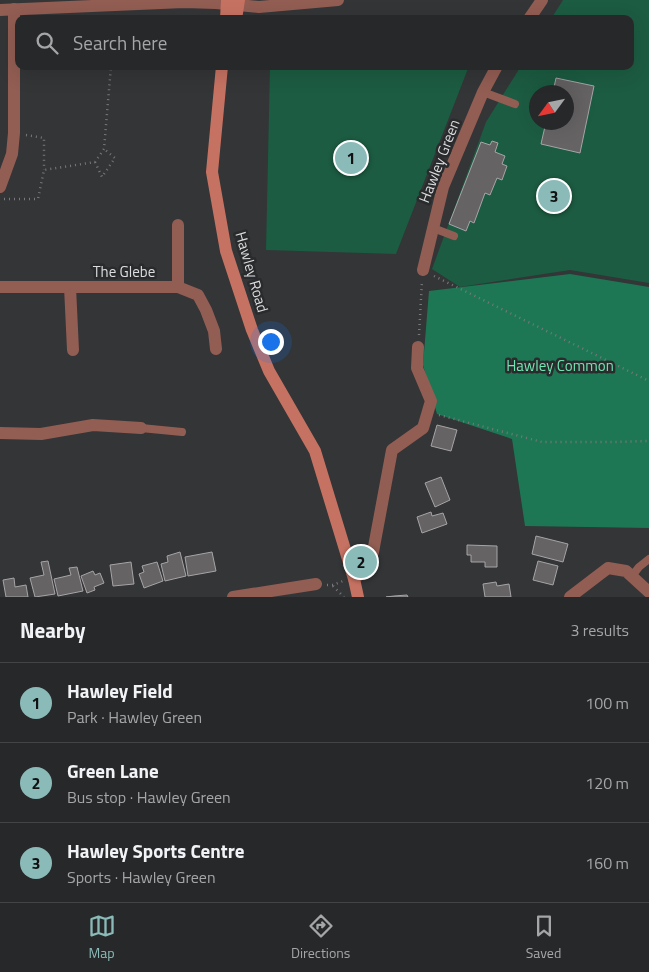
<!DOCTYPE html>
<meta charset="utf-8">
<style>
:root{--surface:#262829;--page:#323435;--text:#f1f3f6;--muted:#a4a6a8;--line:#424446;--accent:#8bbbb9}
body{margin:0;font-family:"Titillium Web",sans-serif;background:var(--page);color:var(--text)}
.compass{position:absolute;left:529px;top:85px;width:45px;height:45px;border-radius:50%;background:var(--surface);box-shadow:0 5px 20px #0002;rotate:237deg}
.you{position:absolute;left:270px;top:341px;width:18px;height:18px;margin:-12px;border:4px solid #fff;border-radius:50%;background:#1a73e8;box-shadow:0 0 0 8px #1a73e833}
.badge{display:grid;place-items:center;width:32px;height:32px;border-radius:50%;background:var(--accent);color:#111;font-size:16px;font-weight:700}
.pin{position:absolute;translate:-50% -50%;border:2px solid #fff;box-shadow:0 1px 5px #0006}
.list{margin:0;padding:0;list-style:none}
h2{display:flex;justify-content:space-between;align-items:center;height:65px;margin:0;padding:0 20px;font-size:21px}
h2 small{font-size:16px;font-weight:400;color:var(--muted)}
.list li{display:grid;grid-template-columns:32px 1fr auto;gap:15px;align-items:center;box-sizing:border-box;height:80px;padding:0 20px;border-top:1px solid var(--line)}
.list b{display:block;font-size:19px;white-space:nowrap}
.list p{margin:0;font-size:16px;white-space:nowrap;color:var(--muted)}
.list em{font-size:16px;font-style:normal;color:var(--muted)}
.icon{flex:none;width:28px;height:28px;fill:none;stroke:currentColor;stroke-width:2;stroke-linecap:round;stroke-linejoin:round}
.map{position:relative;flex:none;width:649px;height:597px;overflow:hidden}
.search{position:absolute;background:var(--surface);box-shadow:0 5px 20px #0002;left:15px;right:15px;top:15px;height:55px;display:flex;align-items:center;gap:12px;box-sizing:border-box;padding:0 18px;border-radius:10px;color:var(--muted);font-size:19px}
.sheet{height:305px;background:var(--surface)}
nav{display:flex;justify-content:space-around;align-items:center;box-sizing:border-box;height:70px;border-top:1px solid var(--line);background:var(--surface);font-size:14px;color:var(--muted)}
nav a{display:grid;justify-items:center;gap:2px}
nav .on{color:var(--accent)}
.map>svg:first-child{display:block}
.green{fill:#1c5c42;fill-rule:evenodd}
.forest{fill:#1d7754}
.building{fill:#666365;stroke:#a7a4a7}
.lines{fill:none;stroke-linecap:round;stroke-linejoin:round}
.path{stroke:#78797b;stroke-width:2.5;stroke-dasharray:1 4;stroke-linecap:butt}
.service{stroke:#925d53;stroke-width:8}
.minor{stroke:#925d53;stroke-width:12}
.tertiary{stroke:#925d53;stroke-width:12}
.secondary{stroke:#c67262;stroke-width:12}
.labels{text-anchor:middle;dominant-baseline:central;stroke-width:5;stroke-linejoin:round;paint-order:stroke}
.street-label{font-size:15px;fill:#dcdddf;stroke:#292b2d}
.park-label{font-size:15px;fill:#71e5b2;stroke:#292b2d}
</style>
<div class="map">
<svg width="649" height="597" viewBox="0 0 649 597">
<rect width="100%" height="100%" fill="#333537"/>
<path class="green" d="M563 0H649V283L570 270 460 287 432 269 486 122 521 66H630V19H551ZM536 92H566V122H536Z
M270 66H469L396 254 266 250Z"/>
<path class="forest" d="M570 274 649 287V528L525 526 512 439 437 414 423 365 429 291Z"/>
<path class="building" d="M556 78 594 86 580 153 541 144 546 122H566V92H553Z
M492 141 498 143 495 152 505 156 502 164 507 166 502 180 497 178 490 195 485 193 474 223 470 221 466 231 449 224 481 142 490 145Z
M437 425 457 430 451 451 431 446Z
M441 477 450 500 435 507 425 483Z
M431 512 432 516 443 513 447 524 422 533 417 517Z
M536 536 568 544 563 562 532 554Z
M467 545 497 546V567H485V562H471V555H467Z
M180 552 186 576 165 581 161 564 168 562 167 556Z
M212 552 216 571 188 576 185 557Z
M48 561 55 594 35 597 30 578 44 575 41 562Z
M538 561 558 566 553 585 533 580Z
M131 562 134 584 113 586 110 565Z
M157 562 163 581 144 588 139 574 144 572 142 566Z
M77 567 83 591 58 596 54 579 71 575 69 568Z
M93 571 95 575 100 573 104 583 94 587 95 590 87 593 81 576Z
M14 578 15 587 26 585 28 597H6L3 580Z
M496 582 497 586 509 584 511 597H485L483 584Z
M407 595 408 597H386L394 596Z"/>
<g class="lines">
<path class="path" d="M26 135 44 138V170
M95 162 102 177 115 158 104 149
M4 199H38L44 170 95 162 104 149 111 66
M434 276 649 381
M419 335 422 281
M439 415 542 442H614L649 441
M327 585H333L343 581
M333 586 344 597"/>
<path class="service" d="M483 92 515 104
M433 228 454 236
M141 428 182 432
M632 576 639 567 649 559"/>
<path class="minor" d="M529 19 542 0
M0 187 12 154 14 133V9
M423 270 443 187 483 92 497 66
M0 287H70L73 350
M70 287H178V225
M178 287 198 295 206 310 214 331 216 349
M0 433 41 434 93 425 141 428
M354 579 366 569 373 552 392 450 423 428 431 401 417 368 418 347
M233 597 316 584
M570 597 608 568 626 571 649 592"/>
<path class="tertiary" d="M0 10 184 2 216 3 259 7 338 0"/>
<path class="secondary" d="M226 19 227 0
M236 19 239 0
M222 66 212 172 226 251 252 330 269 371 315 451 354 579 358 597"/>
</g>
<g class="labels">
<g class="street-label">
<text transform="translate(439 161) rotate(-69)">Hawley Green</text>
<text x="124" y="271">The Glebe</text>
<text transform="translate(252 272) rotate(74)">Hawley Road</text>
</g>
<g class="park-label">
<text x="560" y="365">Hawley Common</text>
</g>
</g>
</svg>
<svg class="compass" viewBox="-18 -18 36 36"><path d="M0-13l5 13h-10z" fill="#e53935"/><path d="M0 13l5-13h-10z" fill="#a4a6a8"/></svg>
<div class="you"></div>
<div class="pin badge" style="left:351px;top:158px">1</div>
<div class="pin badge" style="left:361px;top:562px">2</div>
<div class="pin badge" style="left:554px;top:196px">3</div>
<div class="search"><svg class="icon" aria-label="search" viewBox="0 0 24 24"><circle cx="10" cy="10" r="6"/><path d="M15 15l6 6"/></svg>Search here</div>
</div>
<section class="sheet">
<h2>Nearby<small>3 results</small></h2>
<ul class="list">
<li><span class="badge">1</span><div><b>Hawley Field</b><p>Park · Hawley Green</p></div><em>100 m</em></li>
<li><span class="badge">2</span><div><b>Green Lane</b><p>Bus stop · Hawley Green</p></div><em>120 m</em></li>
<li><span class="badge">3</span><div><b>Hawley Sports Centre</b><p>Sports · Hawley Green</p></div><em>160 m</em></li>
</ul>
</section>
<nav>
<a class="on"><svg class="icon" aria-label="map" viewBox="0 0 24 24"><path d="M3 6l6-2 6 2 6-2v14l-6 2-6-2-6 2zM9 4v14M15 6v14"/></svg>Map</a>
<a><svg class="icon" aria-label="directions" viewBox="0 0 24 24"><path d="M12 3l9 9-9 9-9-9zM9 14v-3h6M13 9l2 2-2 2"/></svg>Directions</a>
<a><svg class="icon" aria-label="saved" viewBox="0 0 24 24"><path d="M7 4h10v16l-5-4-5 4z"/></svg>Saved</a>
</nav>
